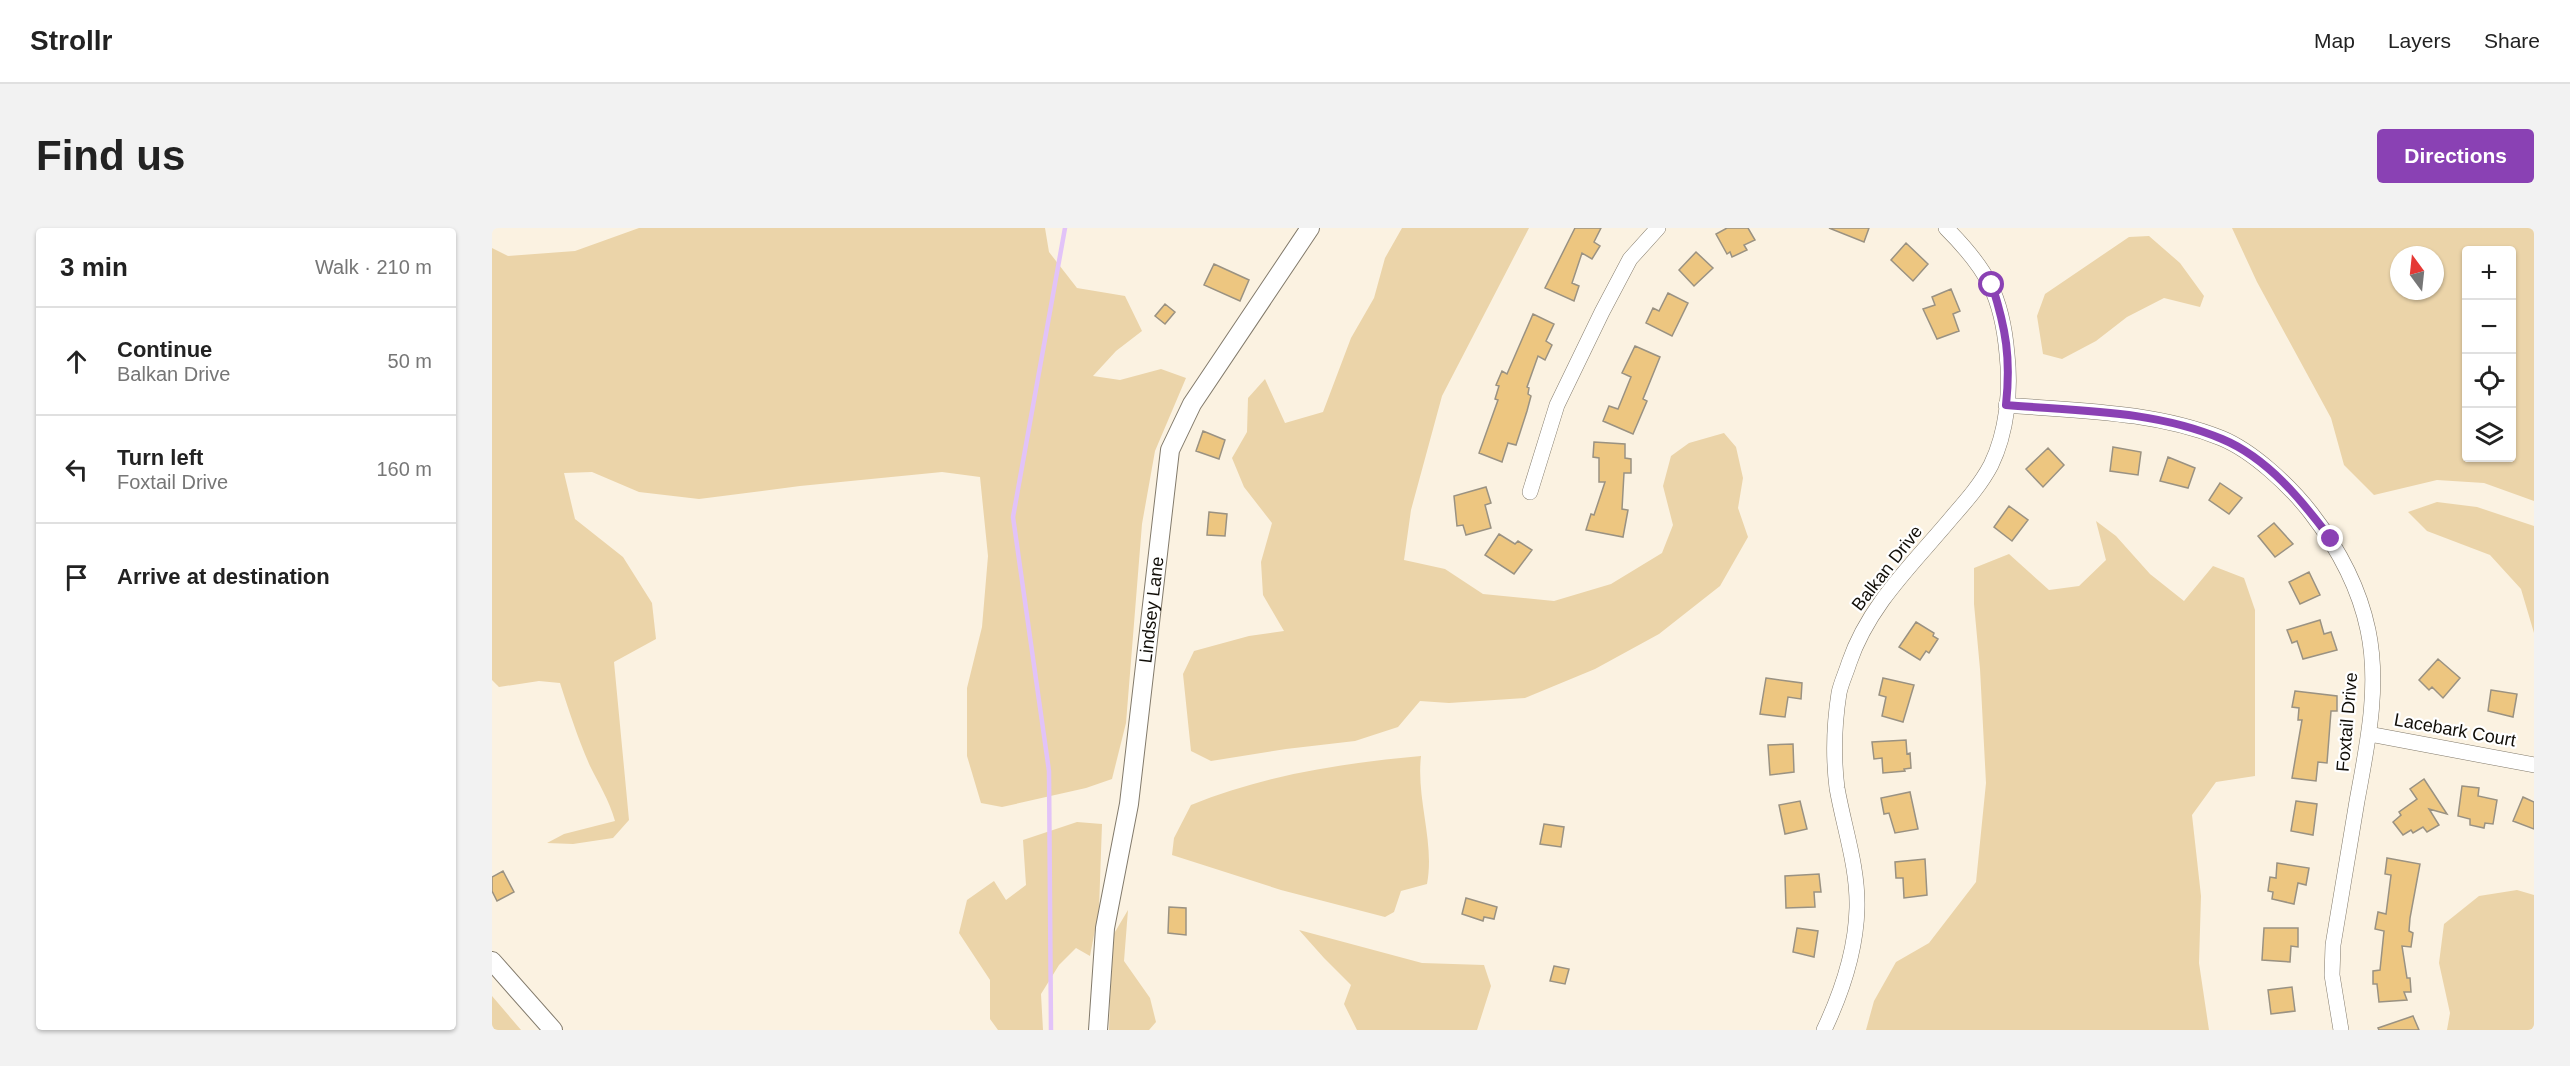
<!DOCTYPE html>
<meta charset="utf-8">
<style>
:root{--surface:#fff;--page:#f2f2f2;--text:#222;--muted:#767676;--line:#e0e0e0;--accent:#8a41b4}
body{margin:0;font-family:Arial,sans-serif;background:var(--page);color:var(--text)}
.controls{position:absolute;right:18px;top:18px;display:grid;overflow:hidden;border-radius:6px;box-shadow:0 2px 4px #0004}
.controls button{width:54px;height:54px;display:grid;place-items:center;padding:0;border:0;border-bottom:2px solid var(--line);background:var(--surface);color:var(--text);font:30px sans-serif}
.compass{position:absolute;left:1898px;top:18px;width:54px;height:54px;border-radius:50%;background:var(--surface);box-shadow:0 2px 4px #0004;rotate:345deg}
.stop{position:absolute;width:18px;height:18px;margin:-14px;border:4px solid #8a41b4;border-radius:50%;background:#fff}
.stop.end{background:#8a41b4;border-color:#fff;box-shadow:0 2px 6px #0008}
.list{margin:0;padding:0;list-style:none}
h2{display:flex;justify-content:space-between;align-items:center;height:78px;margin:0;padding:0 24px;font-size:26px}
h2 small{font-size:20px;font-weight:400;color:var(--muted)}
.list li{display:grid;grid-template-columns:39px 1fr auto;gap:18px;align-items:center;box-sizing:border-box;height:108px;padding:0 24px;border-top:2px solid var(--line)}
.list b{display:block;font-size:22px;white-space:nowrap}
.list p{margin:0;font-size:20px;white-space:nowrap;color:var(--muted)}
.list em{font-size:20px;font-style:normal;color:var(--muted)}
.icon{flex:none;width:33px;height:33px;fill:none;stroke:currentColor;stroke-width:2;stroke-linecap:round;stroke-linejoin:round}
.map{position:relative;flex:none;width:2042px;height:802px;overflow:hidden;border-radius:6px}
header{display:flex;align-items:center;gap:36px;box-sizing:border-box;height:84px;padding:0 30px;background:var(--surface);border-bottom:2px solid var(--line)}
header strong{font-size:28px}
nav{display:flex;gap:33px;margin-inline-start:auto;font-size:21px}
.intro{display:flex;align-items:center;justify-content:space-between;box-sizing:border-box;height:144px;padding:0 36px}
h1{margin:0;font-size:42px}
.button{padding:15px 27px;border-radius:6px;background:var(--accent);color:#fff;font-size:21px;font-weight:700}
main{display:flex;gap:36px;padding:0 36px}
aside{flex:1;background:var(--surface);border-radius:6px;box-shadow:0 2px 4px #0004}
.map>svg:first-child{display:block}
.green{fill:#ebd4a9;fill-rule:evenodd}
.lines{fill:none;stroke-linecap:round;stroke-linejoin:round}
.stream{stroke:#e2c3f8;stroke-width:4.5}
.building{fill:#edc680;stroke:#9a9282;stroke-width:1.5}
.minor-casing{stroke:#827a6b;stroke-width:16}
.tertiary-casing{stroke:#827a6b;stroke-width:20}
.minor{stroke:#fff;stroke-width:15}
.tertiary{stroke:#fff;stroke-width:18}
.route{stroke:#8a41b4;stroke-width:8}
.labels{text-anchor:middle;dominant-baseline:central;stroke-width:4.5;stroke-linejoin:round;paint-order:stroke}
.street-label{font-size:18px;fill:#110e08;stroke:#fff}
</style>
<header>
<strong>Strollr</strong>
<nav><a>Map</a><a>Layers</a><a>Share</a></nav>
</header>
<div class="intro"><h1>Find us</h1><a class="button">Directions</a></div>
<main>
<aside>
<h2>3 min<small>Walk · 210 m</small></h2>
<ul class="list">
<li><svg class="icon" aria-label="ahead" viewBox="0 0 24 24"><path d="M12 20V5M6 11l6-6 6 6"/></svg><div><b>Continue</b><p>Balkan Drive</p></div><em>50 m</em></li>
<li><svg class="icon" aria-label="left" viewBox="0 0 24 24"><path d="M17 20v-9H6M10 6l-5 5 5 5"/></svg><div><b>Turn left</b><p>Foxtail Drive</p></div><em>160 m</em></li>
<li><svg class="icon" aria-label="arrive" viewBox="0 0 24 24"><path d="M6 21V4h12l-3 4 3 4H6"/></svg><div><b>Arrive at destination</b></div></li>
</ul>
</aside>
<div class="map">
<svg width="2042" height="802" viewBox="0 0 2042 802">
<rect width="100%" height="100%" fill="#fbf2e1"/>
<path class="green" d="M147 0H553L557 24 585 60 633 68 650 103 624 123 601 148 628 152 669 141 694 150 663 223 650 296 634 495 620 551 594 560 510 579 489 575 475 528V460L490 399 496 328 488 249 450 244 308 258 207 271 147 264 100 244 72 245 83 291 131 329 160 375 164 411 122 434 137 592 121 610 81 616 55 615 72 606 123 593C117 572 107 556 98 538 86 511 77 483 68 455L47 453 7 459 0 452V20L16 28 83 23Z
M910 0H1037L950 168 919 282 912 332 953 341 991 366 1062 373 1119 356 1170 325 1181 297 1171 258 1179 228 1197 215 1232 205 1244 219 1251 250 1246 280 1256 309 1228 358 1167 406 1103 441 1033 470 957 475 928 473 906 499 863 513 794 521 719 533 699 523 691 446 702 423 757 408 792 403 771 367 769 334 780 295 752 259 740 230 755 204 756 170 773 151 793 195 831 184 859 110 882 70 893 30Z
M1740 0H2042V273L1992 255 1945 252 1882 267 1852 237 1839 190 1765 54ZM1974 22H2020V230H1974ZM1907 27H1943V63H1907Z
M1657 8 1688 35 1712 68 1708 79 1672 70 1635 89 1604 113 1570 131 1551 126 1545 88 1553 66 1637 9Z
M1945 274 1985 279 2042 298V405L2029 361 1998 327 1935 303 1916 284Z
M1604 293 1624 308 1658 346 1692 373 1721 338 1752 350 1763 382V548L1724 554 1700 587 1709 668 1707 735 1717 802H1374L1382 773 1404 734 1437 715 1484 654 1494 555 1488 441 1482 376V340L1517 326 1557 362 1587 358 1614 332Z
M929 528C924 571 943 614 935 656L909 663 902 684 893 689 789 662 680 627 682 610 699 577C773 547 850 535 929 528Z
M585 594 610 596 607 681 598 728 584 720 567 737 549 766 551 802H506L498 791V752L467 705 475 672 502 653 514 672 534 657 531 612Z
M2025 662 2042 667V802H1955L1958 785 1947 735 1952 696 1987 668Z
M636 682 632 733 658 770 664 794 657 802H617L620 709Z
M807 702 930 735 992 737 999 758 985 802H865L852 776 859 757 832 730Z
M0 768 29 802H0Z"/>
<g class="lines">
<path class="stream" d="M559 802 557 543 521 289 573 0"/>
</g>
<path class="building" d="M1083 0H1109L1102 14 1108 18 1100 31 1090 25 1080 55 1087 58 1082 73 1053 60Z
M1235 0H1256L1263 12 1252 17 1255 22 1240 29 1238 24 1235 26 1224 6Z
M1337 0H1377L1372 14Z
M1414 15 1436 36 1421 53 1399 32Z
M1204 24 1221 40 1202 58 1187 42Z
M722 36 757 52 748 73 712 57Z
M1459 61 1468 83 1461 86 1467 103 1445 111 1431 81 1443 77 1440 69Z
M1176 65 1196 75 1180 108 1154 95 1161 80 1167 83Z
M673 76 683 84 673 96 663 88Z
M1041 86 1062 96 1054 113 1060 117 1053 132 1046 128 1035 159 1037 160 1036 166 1039 168 1035 183 1024 217 1016 215 1010 234 987 225 1006 172 1003 171 1007 158 1004 157 1010 143 1015 146Z
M1143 118 1168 129 1151 171 1155 173 1141 206 1111 193 1117 178 1126 181 1139 149 1130 145Z
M711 203 733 212 727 231 704 223Z
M1102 214 1133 216V230L1139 231V245H1132L1130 281 1136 282 1131 309 1094 302 1099 286 1102 287 1113 254H1107V230L1101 229Z
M1621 219 1649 224 1646 247 1618 243Z
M1556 220 1572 237 1551 259 1534 241Z
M1676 229 1703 240 1696 260 1668 253Z
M1728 255 1750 270 1737 286 1717 272Z
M994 259 999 275 993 277 999 300 974 307 971 297 965 298 962 268Z
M1517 278 1536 292 1520 313 1502 299Z
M717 284 735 286 733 308 715 307Z
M1782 295 1801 316 1783 329 1766 308Z
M1007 306 1023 316 1026 313 1040 322 1022 346 993 327Z
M1817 344 1828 367 1808 376 1797 354Z
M1828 392 1832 406 1839 404 1845 422 1811 431 1805 413 1800 415 1795 402Z
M1424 394 1442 405 1441 408 1446 411 1437 425 1434 423 1428 432 1407 419Z
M1946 431 1968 450 1951 470 1940 459 1937 462 1927 452Z
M1274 450 1310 455 1309 471 1296 469 1293 489 1268 486Z
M1391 450 1422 457 1411 494 1390 488 1394 469 1387 467Z
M1999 462 2025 466 2021 489 1996 483Z
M1803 463 1845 468V483H1839L1835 535 1826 534 1824 553 1800 550 1810 492H1806L1807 480 1800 479Z
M1414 512 1415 526 1418 525 1419 540 1412 541 1413 543 1391 545 1390 530 1382 531 1380 514Z
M1301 516 1302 544 1278 547 1276 517Z
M1932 551 1955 586 1937 581 1947 597 1935 604 1931 599 1921 605 1919 602 1911 607 1901 594 1909 587 1907 584 1925 571 1918 561Z
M1970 558 1987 560 1986 568 2005 572 2001 596 1993 595 1992 600 1978 597V591L1966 588Z
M1418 564 1426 601 1403 605 1397 585 1392 586 1389 570Z
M2031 569 2042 574V601L2021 593Z
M1308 573 1315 601 1293 606 1287 577Z
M1804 573 1825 576 1821 607 1799 603Z
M1052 596 1072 599 1069 619 1048 616Z
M1895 630 1928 636 1918 690 1917 703 1921 705 1919 719 1910 718 1915 750H1918L1919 764H1912L1915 772 1887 774 1885 756H1881V743L1888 742 1892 703 1883 701 1886 684 1894 686 1899 647 1893 646Z
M1433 631 1435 667 1412 670 1411 650H1404L1403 634Z
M1785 635 1817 640 1814 657 1806 655 1802 676 1780 671 1781 664 1776 663 1778 649 1784 650Z
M11 643 22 664 5 673 0 663V649Z
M1327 646 1329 664H1322L1323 679 1294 680 1293 648Z
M974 670 1005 679 1002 691 992 689 991 693 970 686Z
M677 679 694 680V707L676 705Z
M1305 700 1326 703 1322 729 1301 724Z
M1772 700H1806V719L1799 718 1798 734 1770 732Z
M1062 738 1077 741 1073 756 1058 753Z
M1800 759 1803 783 1779 786 1776 762Z
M1921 788 1927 802H1887L1886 800Z"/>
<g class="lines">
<g class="minor-casing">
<path id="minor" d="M1514 177C1586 183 1661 183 1729 210 1761 223 1798 258 1819 285 1846 320 1867 359 1876 402 1888 459 1875 518 1865 573 1857 621 1849 669 1841 717L1840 747 1849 802
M1038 264 1065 177 1110 84 1138 31 1166 0
M1877 506 2042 537
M1332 802C1350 764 1364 723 1365 680 1366 639 1352 600 1345 560 1341 528 1342 497 1347 465 1349 455 1354 445 1357 435 1377 376 1422 335 1461 288 1475 272 1489 256 1499 237 1515 204 1519 163 1515 126 1510 68 1495 41 1454 0"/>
</g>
<g class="tertiary-casing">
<g id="tertiary">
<path d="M0 733 61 802"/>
<path id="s1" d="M606 802 613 700 637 576 678 222 700 176 818 0"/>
</g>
</g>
<use href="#minor" class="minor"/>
<use href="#tertiary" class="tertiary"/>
</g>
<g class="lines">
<path class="route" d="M1500 57C1514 101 1519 130 1514 177 1586 183 1662 182 1730 211 1776 230 1810 273 1839 311"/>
</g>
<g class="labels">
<g class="street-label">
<text transform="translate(1395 340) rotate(-52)">Balkan Drive</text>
<text stroke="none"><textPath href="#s1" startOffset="424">Lindsey Lane</textPath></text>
<text transform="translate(1855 494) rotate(-85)">Foxtail Drive</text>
<text transform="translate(1963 502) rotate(10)">Lacebark Court</text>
</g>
</g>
</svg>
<div class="controls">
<button>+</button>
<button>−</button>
<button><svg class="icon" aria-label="locate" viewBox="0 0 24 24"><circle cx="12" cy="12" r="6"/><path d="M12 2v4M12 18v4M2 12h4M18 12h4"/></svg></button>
<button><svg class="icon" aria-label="layers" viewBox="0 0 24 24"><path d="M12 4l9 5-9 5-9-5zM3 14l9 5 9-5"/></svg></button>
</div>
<svg class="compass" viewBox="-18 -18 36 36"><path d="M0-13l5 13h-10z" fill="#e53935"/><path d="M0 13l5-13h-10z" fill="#767676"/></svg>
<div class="stop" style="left:1500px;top:57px"></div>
<div class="stop end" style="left:1839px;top:311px"></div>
</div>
</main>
